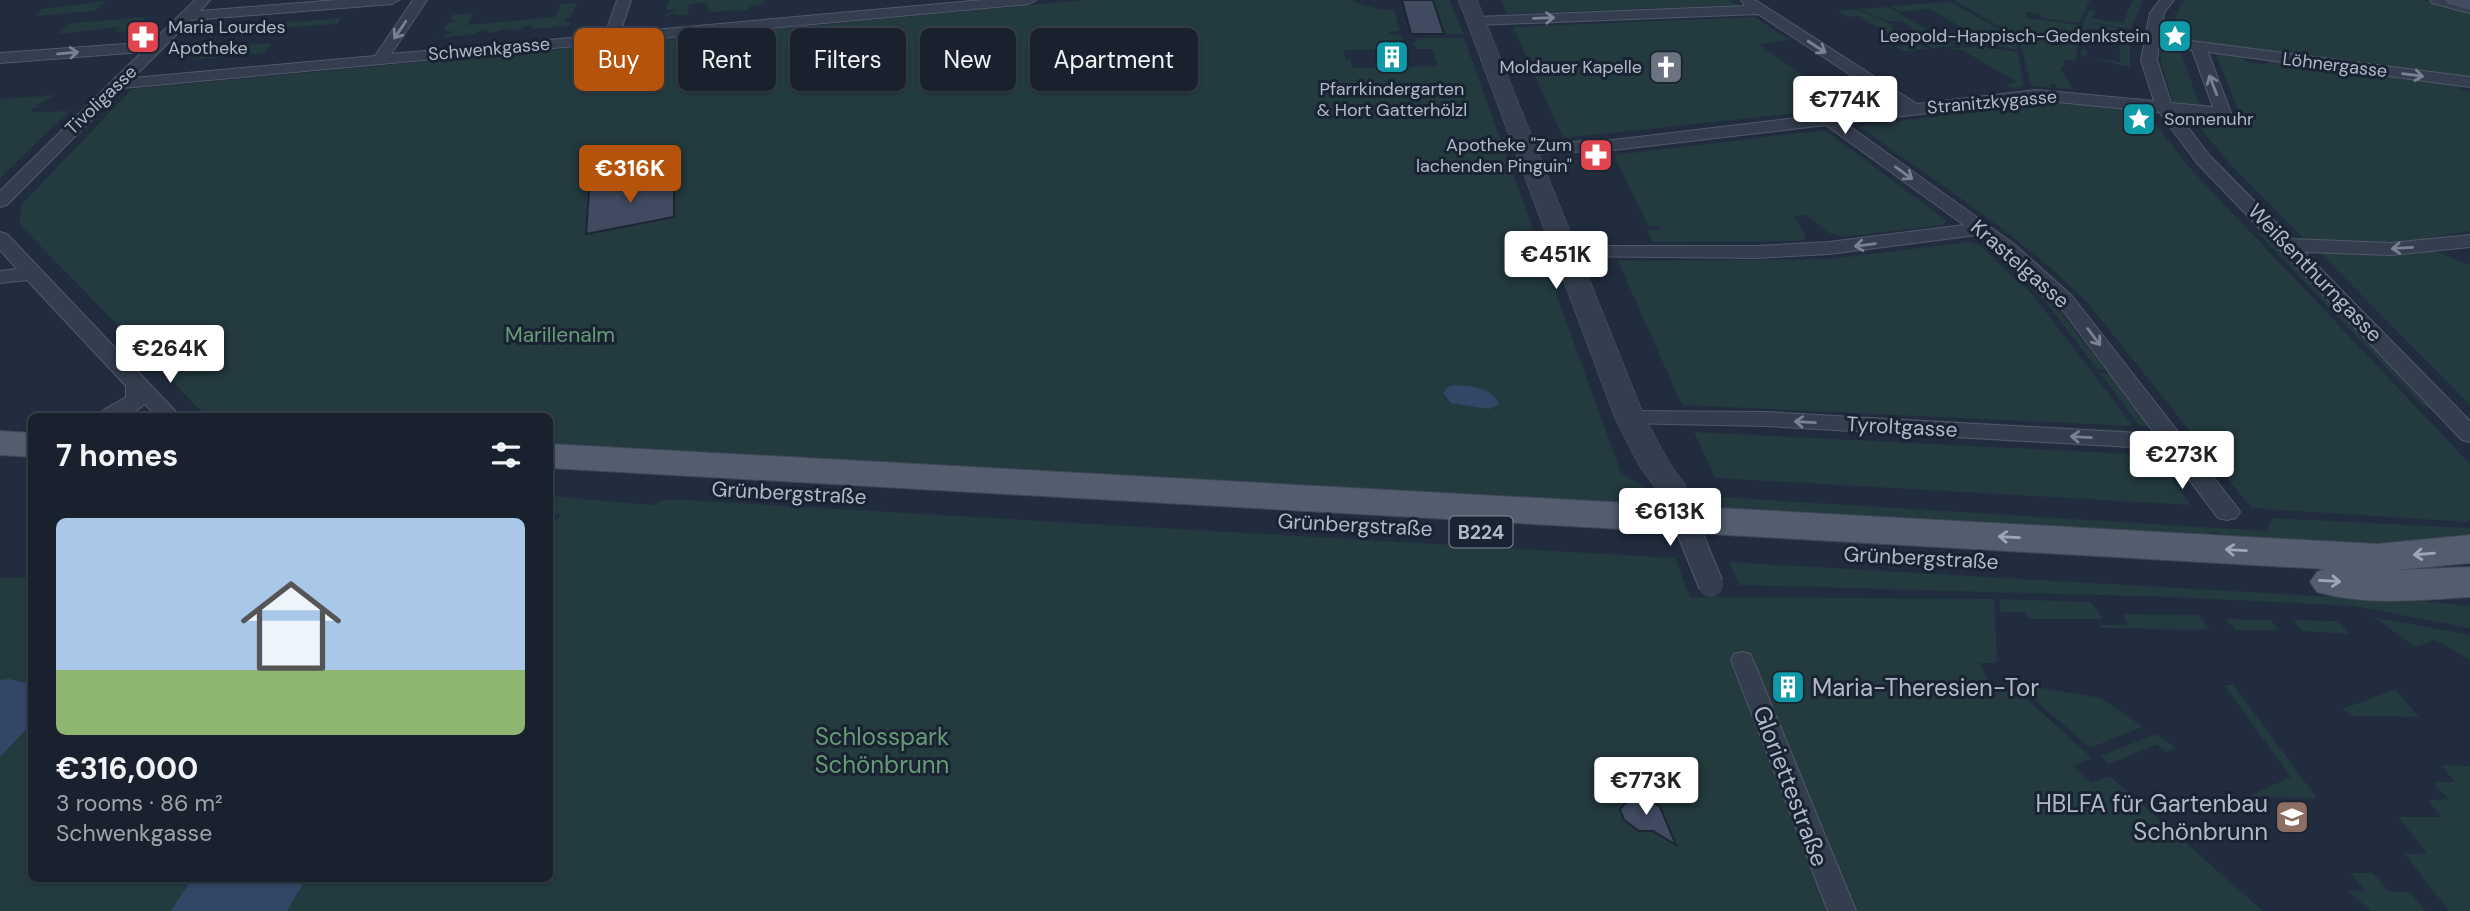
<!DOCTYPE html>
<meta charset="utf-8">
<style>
body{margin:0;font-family:"DM Sans",sans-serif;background:#222936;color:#f1f3f6;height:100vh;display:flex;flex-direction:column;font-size:26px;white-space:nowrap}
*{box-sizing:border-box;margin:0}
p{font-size:23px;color:#9fa3aa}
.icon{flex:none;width:38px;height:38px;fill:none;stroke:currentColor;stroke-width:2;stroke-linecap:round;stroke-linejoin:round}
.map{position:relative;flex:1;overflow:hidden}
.panel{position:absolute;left:28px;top:413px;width:525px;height:469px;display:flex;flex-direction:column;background:#19212e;border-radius:10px;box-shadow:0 2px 5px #0004,0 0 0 2px #373e4a}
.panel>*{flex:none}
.hud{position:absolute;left:574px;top:28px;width:665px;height:63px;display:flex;gap:14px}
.price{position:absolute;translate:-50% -60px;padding:0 16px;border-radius:7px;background:#fff;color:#222;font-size:23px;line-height:46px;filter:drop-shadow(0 2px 4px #0008)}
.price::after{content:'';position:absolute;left:50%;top:42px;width:21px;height:16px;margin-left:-10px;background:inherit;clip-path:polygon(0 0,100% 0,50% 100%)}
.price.current{background:#b45309;color:#fff}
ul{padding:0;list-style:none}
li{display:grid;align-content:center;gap:14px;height:371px;padding:0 28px}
li span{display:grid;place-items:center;height:217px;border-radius:10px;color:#555}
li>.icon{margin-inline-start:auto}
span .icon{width:126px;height:126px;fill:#fffc;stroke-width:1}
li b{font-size:30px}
h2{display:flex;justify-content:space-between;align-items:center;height:84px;padding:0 28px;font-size:30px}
.pill{padding:0 24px;border-radius:10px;background:#19212e;box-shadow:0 2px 5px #0004,0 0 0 2px #373e4a;font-size:24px;line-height:63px}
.pill.current{background:#b45309;color:#fff}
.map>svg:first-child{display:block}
.green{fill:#233a3f}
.water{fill:#344666}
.building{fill:#404b60;stroke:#1c2534;stroke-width:2}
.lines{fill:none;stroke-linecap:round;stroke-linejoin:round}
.pedestrian-casing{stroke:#505968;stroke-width:2}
.minor-casing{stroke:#505968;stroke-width:2}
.tertiary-casing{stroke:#505968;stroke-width:1}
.secondary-casing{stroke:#505968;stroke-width:2}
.primary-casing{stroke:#3e4756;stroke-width:2}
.pedestrian{fill:#353e4e;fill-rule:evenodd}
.minor{fill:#353e4e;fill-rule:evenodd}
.tertiary{fill:#353e4e;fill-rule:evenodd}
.secondary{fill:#434c61;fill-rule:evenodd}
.primary{fill:#535d6e;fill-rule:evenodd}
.minor-bridge-casing{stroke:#505968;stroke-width:26;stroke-linecap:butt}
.minor-bridge{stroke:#353e4e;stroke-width:24}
.oneway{stroke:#798292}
.oneway2{stroke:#9ea7b7}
.labels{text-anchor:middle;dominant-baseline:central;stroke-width:6;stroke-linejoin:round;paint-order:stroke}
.far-poi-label{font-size:18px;fill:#b1b9c9;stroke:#1a2332;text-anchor:end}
.far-street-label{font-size:18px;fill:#b1b9c9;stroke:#1a2332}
.shield{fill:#1a2332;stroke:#848c9c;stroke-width:2}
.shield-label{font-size:19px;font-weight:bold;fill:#b1b9c9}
.street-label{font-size:21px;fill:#b1b9c9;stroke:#1a2332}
.park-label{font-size:21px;fill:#669c75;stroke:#1a2332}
.near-poi-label{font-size:24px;fill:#b1b9c9;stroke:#1a2332;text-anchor:start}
.near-park-label{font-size:24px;fill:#669c75;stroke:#1a2332}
.near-street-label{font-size:24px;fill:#b1b9c9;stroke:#1a2332}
</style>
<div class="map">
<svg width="2470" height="911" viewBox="0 0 2470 911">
<rect width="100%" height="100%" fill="#212c3e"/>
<g class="green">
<polygon points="669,0 764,0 765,3 749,7 749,10 709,12 707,3 689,4 688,15 670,14 668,17 664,15 677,10 666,9"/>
<polygon points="1086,0 1353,0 1353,2 1382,10 1394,10 1400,31 1389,32 1389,34 1401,35 1404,49 1344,50 1345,59 1350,59 1353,68 1438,66 1432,49 1416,49 1413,42 1418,41 1417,38 1464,38 1621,473 1649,490 1699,494 1703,491 1710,491 1719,497 2266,531 2273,518 2470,528 2470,538 2374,545 2222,536 2214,532 2204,537 550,444 550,416 206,416 20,225 21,205 132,89"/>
<polygon points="1433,0 1450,0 1463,34 1444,34"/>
<polygon points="1501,0 1729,0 1737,5 1507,14"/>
<path d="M1954,0H2090L2079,23L2041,18V14L2026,12V18L2079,25L2076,61L2064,60L2065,65L2061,68C2063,76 2070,81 2073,90L2056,88V84H2049L2052,88L2031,86L2019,38Z"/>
<polygon points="2133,0 2143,0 2131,29 2088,22 2130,31 2130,67 2081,56 2082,49 2087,50 2087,57 2120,62 2119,33 2087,28 2087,34 2083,33 2083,22 2090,10 2095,11 2092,18 2123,23"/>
<polygon points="2186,0 2422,0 2470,13 2470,80 2170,38 2168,36 2180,6"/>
<polygon points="106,1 95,11 35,16 41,9"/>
<polygon points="1950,2 2015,38 2018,50 1985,43 1959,46 1950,41 1979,37 1929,9 1900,12 1891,6"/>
<polygon points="577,3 572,15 564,21 571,23 568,26 535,29 532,28 532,25 524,26 520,30 506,29 491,33 486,29 474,34 438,38 454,32 443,30 447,23 457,21 450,18 452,15 473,13 467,25 555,17 561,4"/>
<polygon points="1888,7 1955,46 1932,48 1919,40 1921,34 1901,21 1887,21 1859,9"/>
<polygon points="1856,9 1893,25 1892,29 1929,49 1903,51 1895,47 1906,45 1859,16 1848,17 1837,11"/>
<polygon points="146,17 130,31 115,32 119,27 58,34 70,23"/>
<polygon points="1755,17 1789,40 1758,44 1810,80 1844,77 1883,104 1563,138 1513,27"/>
<polygon points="341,18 337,24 215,33 218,30 250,25"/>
<polygon points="272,43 264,53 192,60 205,55 201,54 201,50"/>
<polygon points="2160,45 2190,49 2181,52 2198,101 2211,108 2173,102 2161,63"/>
<polygon points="1979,46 2018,52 2024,86 2014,89 2005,84 2017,82 1962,50 1945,49"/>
<polygon points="2223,53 2241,56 2246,62 2267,65 2268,60 2344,69 2352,76 2375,79 2376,73 2451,82 2461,90 2470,91 2470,231 2429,238 2430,240 2383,244 2308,241 2303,238 2229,163 2192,118 2241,118 2216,54"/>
<polygon points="56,95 37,105 42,108 33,108 30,112 70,111 0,178 0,99"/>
<path d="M2041,100L2138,110L2147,113L2189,167L2470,464V519L2467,522L2251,508L2087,302C2019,234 1936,182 1858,126L1941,116L1938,113Z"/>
<polygon points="1825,130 1946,220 1944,225 1842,237 1829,233 1806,215 1793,216 1806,235 1805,239 1800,241 1652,242 1647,230 1662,229 1660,226 1648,226 1614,155"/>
<polygon points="2258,233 2263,234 2429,408 2424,407"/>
<polygon points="1986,240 2050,298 2105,370 2097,369 2044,300 1981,242"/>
<polygon points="1968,242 1979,245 2033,295 2133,426 1682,405 1618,261 1831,259"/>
<polygon points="2319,252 2438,252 2470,265 2470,405"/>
<polygon points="2100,373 2109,374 2150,428 2138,424"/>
<polygon points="1847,416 2130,430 2139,436 1850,420"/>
<polygon points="1859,430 2146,445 2146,449 1861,434"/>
<polygon points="1694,432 2154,455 2191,505 1715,478"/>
<polygon points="550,496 652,505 668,499 1675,558 1690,597 1994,599 1997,660 1995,663 1979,663 1990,684 2010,684 2092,758 2073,766 2091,783 2110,776 2263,911 0,911 0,578 31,578 32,878 550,878 550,530 561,514 550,513"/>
<polygon points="1729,562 2403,601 2403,599 2470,606 2470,628 2353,606 2171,597 1739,585"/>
<polygon points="1999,599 2091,602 2103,619 2029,619 2024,612 2001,612"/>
<polygon points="2122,614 2199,615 2210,630 2102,628 2099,625 2128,625"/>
<polygon points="2374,617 2470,635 2470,660 2435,640 2415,647"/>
<polygon points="2226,619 2271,620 2279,630 2235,630"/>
<polygon points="2293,620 2338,621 2350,634 2302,631"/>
<polygon points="2017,684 2101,698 2143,727 2090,748"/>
<polygon points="2224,685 2233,685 2317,798 2247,797 2291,777"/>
<polygon points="2395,689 2419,717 2354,716 2343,709"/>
<polygon points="2156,734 2176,748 2166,752 2157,744 2109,764 2100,756"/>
<polygon points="2441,765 2470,766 2470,911 2449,911 2405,854 2427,854 2399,817 2441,817 2428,800 2448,799 2433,782 2455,782"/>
<polygon points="2351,873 2373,873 2388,891 2410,892 2425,911 2371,911 2348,891 2365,891"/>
</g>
<g class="water">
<path d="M1455,385C1470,386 1492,387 1499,404L1489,409L1451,403L1443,393L1448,387Z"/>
<polygon points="9,679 31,684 31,724 0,757 0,680"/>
<polygon points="192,879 192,878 306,879 287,911 171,911"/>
</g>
<g class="building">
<polygon points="1402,0 1433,0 1444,34 1411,34"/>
<polygon points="674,177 674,217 586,234 589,191 597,186 619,187"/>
<polygon points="1631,797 1645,797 1660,807 1676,845 1653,831 1639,831 1624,820 1620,809"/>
</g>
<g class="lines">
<g class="pedestrian-casing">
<polygon id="pedestrian" points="1742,652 1750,654 1753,660 1856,911 1828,911 1731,660 1734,654"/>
</g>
<g class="minor-casing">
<g id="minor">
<polygon points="195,0 210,0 200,11 337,0 399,0 392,4 191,20 133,78 375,56 413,0 427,0 391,54 605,35 617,0 631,0 620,33 983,0 1036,0 1029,4 123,88 7,205 0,207 0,191 142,52 0,63 0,53 152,42"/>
<path d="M1741,0H1755L1917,104L2037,90L2154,101L2141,60L2150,13L2160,0H2174L2164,13L2160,37L2470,77V87L2208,52L2231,113L2223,118L2178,114L2209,155L2292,239L2391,243L2470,235V247L2391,255L2304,252L2470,421V442L2462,440L2197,163L2159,112L2037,100L1845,123L2014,244L2072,296L2236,506L2240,512L2236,518L2227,520L2218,518L2166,449L1766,426L1622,423L1618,418L1622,413L1630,411L1766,412L2155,434L2058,304L2000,252L1977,235L1829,254L1757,258L1559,256L1556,252L1559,248L1566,246H1757L1829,242L1964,225L1826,125L1613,150L1528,154L1519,149L1528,144L1613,140L1898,106L1758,14L1476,25L1469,21L1476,17L1745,6ZM2159,45L2192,50L2213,107L2171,103L2157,60Z"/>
<polygon points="2430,0 2453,0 2470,5 2470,13 2432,3"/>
<path d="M0,232L7,234L180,416H156L145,404L129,416H98C102,408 117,404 126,397V386L27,280L0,283V271L17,269L0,250Z"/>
</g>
</g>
<g class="tertiary-casing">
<polygon id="tertiary" points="1459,0 1477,0 1645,418 1670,464 1686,486 1681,493 1670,496 1659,493 1640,467 1615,418"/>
</g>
<g class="secondary-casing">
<polygon id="secondary" points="2445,0 2470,0 2470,10 2448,4"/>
</g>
<g class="primary-casing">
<g id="primary">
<polygon points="0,431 32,433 32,457 0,455"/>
<path d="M550,444L2377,544L2470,535V563L2397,570L2470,567V597C2421,600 2365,606 2317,592L2310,582L2317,572L2325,569L550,468Z"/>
</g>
</g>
<use href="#pedestrian" class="pedestrian"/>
<use href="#minor" class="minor"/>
<use href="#tertiary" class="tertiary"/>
<use href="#secondary" class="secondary"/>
<use href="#primary" class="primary"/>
<g class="minor-bridge-casing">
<polyline id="minor-bridge" points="1673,492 1711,585"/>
</g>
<use href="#minor-bridge" class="minor-bridge"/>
</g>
<defs><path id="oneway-shaft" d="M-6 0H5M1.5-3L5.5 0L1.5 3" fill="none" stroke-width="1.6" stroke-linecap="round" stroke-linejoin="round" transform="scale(1.75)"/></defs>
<g class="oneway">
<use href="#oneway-shaft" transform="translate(1544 18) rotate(-2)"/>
<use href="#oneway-shaft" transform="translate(400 30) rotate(124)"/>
<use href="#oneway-shaft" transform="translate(1817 47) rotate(33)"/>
<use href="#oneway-shaft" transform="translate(68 53) rotate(-5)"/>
<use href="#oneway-shaft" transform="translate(2413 75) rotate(7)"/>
<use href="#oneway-shaft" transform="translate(2213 85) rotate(-111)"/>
<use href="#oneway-shaft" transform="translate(1904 173) rotate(36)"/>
<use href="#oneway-shaft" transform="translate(1865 245) rotate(173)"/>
<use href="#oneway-shaft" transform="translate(2402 248) rotate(177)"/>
<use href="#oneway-shaft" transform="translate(2094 337) rotate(53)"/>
<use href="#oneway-shaft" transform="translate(1805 422) rotate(-177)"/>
<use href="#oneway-shaft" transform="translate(2081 437) rotate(-177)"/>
</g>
<g class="oneway2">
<use href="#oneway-shaft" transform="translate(2009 537) rotate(-177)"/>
<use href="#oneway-shaft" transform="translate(2236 550) rotate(-177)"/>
<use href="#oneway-shaft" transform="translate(2424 554) rotate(175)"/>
<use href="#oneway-shaft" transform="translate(2330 581) rotate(3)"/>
</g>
<defs>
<g id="sight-square" transform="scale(1.75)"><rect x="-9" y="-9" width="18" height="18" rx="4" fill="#0f9aa8" stroke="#1a2332"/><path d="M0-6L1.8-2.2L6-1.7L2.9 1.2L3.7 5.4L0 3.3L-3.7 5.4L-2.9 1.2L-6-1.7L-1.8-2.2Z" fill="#fff"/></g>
<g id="pharmacy-square" transform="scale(1.75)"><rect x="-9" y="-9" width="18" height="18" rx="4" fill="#e0444e" stroke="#1a2332"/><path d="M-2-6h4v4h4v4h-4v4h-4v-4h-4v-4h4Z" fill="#fff"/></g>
<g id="building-square" transform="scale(1.75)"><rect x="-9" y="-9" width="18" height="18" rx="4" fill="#0f9aa8" stroke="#1a2332"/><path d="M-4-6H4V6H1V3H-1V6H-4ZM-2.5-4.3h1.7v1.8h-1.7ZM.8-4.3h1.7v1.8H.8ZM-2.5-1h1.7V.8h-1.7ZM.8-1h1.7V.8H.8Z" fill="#fff"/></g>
<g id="church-square" transform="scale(1.75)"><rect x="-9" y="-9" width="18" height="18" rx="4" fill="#6b7280" stroke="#1a2332"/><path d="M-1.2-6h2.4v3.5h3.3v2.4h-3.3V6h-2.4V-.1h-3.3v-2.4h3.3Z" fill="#fff"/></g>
<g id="school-square" transform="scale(1.75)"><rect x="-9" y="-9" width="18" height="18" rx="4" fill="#8d6e63" stroke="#1a2332"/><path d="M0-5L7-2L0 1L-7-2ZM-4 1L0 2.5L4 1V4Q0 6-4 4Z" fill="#fff"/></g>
</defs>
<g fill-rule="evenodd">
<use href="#sight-square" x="2175" y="36"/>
<use href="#pharmacy-square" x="143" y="37"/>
<use href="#building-square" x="1392" y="57"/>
<use href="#church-square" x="1666" y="67"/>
<use href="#sight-square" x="2139" y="119"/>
<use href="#pharmacy-square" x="1596" y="155"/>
<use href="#building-square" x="1788" y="687"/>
<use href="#school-square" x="2292" y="817"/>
</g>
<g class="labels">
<g class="far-poi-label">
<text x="168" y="27" text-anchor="start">Maria Lourdes<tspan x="168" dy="21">Apotheke</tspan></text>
<text x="2150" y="36">Leopold-Happisch-Gedenkstein</text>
<text x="1642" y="67">Moldauer Kapelle</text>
<text x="1392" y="89" text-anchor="middle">Pfarrkindergarten<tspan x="1392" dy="21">&amp; Hort Gatterhölzl</tspan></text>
<text x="2164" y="119" text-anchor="start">Sonnenuhr</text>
<text x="1572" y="145">Apotheke "Zum<tspan x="1572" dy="21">lachenden Pinguin"</tspan></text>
</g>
<g class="far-street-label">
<text transform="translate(489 49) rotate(-5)">Schwenkgasse</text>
<text transform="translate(2335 65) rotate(7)">Löhnergasse</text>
<text transform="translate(101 100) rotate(-44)">Tivoligasse</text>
<text transform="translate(1992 102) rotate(-5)">Stranitzkygasse</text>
</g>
<rect class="shield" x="1449.5" y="516.5" width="63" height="31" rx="5"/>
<g class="shield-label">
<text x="1481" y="532">B224</text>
</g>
<g class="street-label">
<text transform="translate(2020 264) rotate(41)">Krastelgasse</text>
<text transform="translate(2315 273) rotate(46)">Weißenthurngasse</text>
<text transform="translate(1902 427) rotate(3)">Tyroltgasse</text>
<text transform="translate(789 493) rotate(3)">Grünbergstraße</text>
<text transform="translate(1355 525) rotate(3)">Grünbergstraße</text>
<text transform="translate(1921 558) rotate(3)">Grünbergstraße</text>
</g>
<g class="park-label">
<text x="560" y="335">Marillenalm</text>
</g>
<g class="near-poi-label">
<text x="1812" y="687">Maria-Theresien-Tor</text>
<text x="2268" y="803" text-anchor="end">HBLFA für Gartenbau<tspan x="2268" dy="28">Schönbrunn</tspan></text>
</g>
<g class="near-park-label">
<text x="882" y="736">Schlosspark<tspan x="882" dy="28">Schönbrunn</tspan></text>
</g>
<g class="near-street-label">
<text transform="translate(1791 786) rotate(69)">Gloriettestraße</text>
</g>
</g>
</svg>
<b class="price" style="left:1845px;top:136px">€774K</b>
<b class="price current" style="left:630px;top:205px">€316K</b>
<b class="price" style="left:1556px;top:291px">€451K</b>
<b class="price" style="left:170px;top:385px">€264K</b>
<b class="price" style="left:2182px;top:491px">€273K</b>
<b class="price" style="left:1670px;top:548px">€613K</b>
<b class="price" style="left:1646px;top:817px">€773K</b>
<div class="hud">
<a class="pill current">Buy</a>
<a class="pill">Rent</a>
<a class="pill">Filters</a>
<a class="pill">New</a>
<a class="pill">Apartment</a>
</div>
<section class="panel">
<h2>7 homes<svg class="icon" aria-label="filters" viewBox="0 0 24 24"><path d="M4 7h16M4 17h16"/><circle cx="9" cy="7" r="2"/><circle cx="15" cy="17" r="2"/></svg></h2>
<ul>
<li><span style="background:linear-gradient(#a9c7e8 70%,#8fb573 0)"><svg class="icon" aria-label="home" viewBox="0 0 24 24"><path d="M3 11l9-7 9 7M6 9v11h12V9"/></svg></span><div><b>€316,000</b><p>3 rooms · 86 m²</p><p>Schwenkgasse</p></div></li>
</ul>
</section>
</div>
